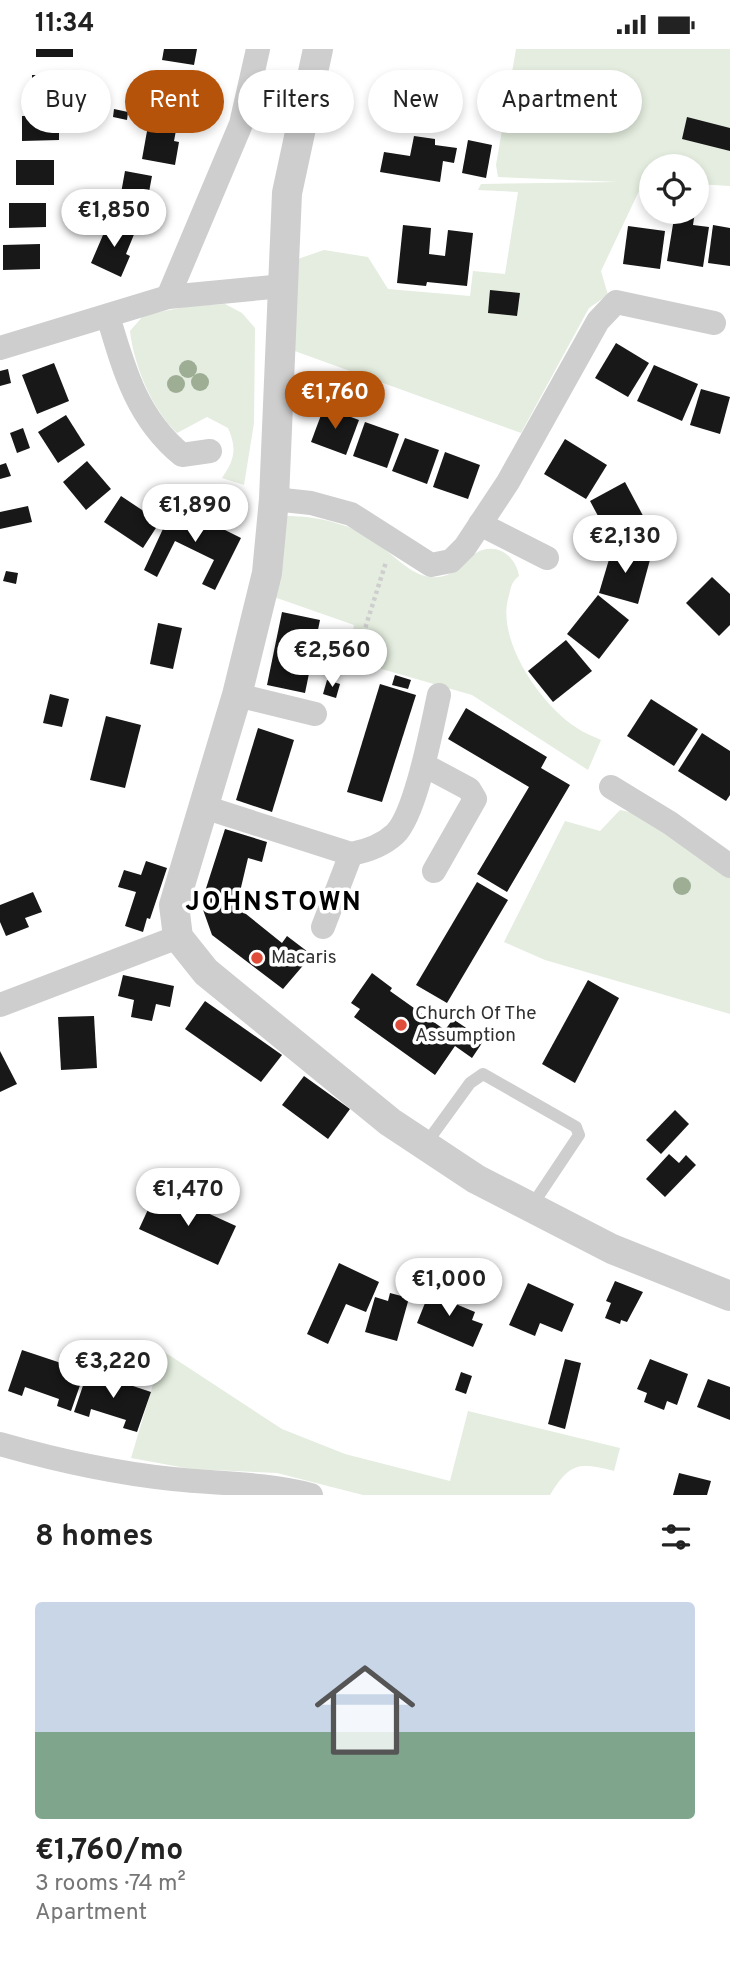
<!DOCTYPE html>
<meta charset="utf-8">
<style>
body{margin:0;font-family:Overpass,sans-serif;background:#f6f6f6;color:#222;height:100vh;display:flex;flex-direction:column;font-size:26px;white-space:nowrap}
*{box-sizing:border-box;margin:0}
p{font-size:23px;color:#767676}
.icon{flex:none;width:38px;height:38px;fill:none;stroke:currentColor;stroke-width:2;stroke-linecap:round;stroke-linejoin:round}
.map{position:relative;height:1446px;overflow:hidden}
.panel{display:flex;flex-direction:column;background:#fff;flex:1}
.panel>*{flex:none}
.banner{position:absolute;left:21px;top:21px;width:690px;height:63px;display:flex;gap:14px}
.fabs{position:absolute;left:639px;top:105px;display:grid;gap:14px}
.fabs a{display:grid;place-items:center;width:70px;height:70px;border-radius:50%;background:#fff;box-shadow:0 4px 10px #0003;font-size:35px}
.price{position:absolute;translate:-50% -60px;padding:0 16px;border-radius:24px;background:#fff;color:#222;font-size:23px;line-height:46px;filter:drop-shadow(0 2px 4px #0008)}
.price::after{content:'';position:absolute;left:50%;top:42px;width:21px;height:16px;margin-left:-10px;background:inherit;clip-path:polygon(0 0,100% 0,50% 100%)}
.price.selected{background:#b45309;color:#fff}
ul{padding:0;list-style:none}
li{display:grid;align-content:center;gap:14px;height:371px;padding:0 35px}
li span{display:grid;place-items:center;height:217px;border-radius:7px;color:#555}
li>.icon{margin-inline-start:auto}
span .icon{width:126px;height:126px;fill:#fffc;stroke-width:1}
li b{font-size:30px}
h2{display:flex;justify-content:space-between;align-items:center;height:84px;padding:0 35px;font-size:30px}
.chip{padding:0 24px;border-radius:32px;background:#fff;box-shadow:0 4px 10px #0003;font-size:24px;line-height:63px}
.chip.selected{background:#b45309;color:#fff}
.status{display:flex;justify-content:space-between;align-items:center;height:49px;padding:0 35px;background:#fff;direction:ltr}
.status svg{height:19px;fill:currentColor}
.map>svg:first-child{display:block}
.green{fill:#e4eddf}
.building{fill:#181818}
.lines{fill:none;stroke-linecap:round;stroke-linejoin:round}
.path{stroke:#cecece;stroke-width:4.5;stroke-dasharray:3.5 3.5;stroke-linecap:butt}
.service{stroke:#cecece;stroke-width:12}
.minor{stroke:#cecece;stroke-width:24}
.tertiary{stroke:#cecece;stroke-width:30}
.tree{fill:#9dae95}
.poi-dot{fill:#e04c3a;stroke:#fff;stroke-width:2.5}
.labels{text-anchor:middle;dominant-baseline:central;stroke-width:7;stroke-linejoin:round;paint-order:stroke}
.poi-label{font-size:19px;fill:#313131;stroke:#fff;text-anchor:start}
.district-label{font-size:26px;font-weight:bold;letter-spacing:2px;fill:#000;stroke:#fff}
</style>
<div class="status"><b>11:34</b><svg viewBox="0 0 49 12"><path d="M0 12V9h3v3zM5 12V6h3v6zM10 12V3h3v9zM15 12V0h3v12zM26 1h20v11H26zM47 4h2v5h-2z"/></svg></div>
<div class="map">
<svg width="730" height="1446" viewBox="0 0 730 1446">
<rect width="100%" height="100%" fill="#fff"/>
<g class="green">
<polygon points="516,0 730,0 730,137 697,135 696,117 651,117 651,133 641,133 640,140 601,222 608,246 589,259 521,384 292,301 295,211 324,201 368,208 388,240 470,247 473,222 505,225 518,143 478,141 481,135 619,133 498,128 496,116"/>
<path d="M225,255L242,264L255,279L254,374L244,436L222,429C235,410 237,400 228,379L207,368L177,384C152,360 134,317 130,282L144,266L190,257Z"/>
<path d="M286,467C318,467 352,475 377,494C392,505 412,527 431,528C454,530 460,514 476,504C496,492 516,507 519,527C510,534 511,540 508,550C497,593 542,657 577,679C584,684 593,687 601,691L588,721L472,646L347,610L354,576L274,548Z"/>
<polygon points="620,761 643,766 730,827 730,965 545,911 504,893 565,772 600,782"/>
<path d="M163,1302L282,1380L345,1405L450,1432L468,1362L620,1399L614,1422C578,1413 570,1414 550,1446H363L277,1424L191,1420L131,1409Z"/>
</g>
<g class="building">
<rect x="36" y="0" width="37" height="8"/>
<polygon points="164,0 197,0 194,16 162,11"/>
<polygon points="157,22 185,27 182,44 187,45 183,67 151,61"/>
<rect x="32" y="26" width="37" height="25"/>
<polygon points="114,60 128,63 127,71 113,68"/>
<polygon points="22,67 59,67 59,91 22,92"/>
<polygon points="687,68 730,79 730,102 682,90"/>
<polygon points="149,71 177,76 174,92 179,93 175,116 142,110"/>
<polygon points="414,87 435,90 435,96 457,99 454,114 443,112 440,133 380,123 384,103 410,107"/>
<polygon points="468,91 492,96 486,129 462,124"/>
<rect x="16" y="111" width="38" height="25"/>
<polygon points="125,122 152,127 149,143 155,144 150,167 118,161"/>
<polygon points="9,154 46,154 46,178 9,179"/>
<polygon points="675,163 695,163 693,176 709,178 703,218 667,212"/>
<polygon points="109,172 135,183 126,205 130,207 121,228 91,214"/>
<polygon points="403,176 431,179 429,205 445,207 448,181 473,184 467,237 427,233 426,237 397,234"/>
<polygon points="713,176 730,179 730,217 708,214"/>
<polygon points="628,177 665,182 660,220 623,215"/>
<polygon points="40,195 40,220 3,221 3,196"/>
<polygon points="490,241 520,244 517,267 488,264"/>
<polygon points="616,294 649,314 628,348 595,329"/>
<polygon points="54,314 69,352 37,365 22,326"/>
<polygon points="654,316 698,335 682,372 637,352"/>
<polygon points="8,320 11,334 0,337 0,322"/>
<polygon points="701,340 730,348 720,385 690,376"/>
<polygon points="324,358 359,371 346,406 311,393"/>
<polygon points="66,366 85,396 58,414 38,383"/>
<polygon points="365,373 399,385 387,419 353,407"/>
<polygon points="23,379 30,399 17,404 10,384"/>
<polygon points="405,389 439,401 427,435 392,422"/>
<polygon points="565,390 607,416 586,450 544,425"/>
<polygon points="445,403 480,416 468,450 433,438"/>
<polygon points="87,412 111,440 86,461 63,433"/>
<polygon points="6,414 11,427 0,430 0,416"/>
<polygon points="625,433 648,476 613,495 590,452"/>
<polygon points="121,447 145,463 149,458 163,468 143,499 104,473"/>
<polygon points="174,456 187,463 185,467 197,473 199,468 241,489 215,541 202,535 214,511 175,492 157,528 144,521"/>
<polygon points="28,457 32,473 0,480 0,463"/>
<polygon points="613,497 651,507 638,555 599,544"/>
<polygon points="6,522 18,524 16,535 3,532"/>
<polygon points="712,528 730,545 730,576 719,587 686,554"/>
<polygon points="598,546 629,571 599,610 567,585"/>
<polygon points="282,563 320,571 305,644 267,636"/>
<polygon points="158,574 182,579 173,620 150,615"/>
<polygon points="566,591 592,622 553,653 528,622"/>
<polygon points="395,626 411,631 408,640 392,636"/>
<polygon points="327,631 340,635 336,649 323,645"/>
<polygon points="380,635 416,646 382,753 347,743"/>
<polygon points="50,645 69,650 62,678 43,674"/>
<polygon points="651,650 698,680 674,717 627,687"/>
<polygon points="466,659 547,708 541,719 570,736 507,843 477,825 529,738 448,690"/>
<polygon points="106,667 141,676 125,739 90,731"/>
<polygon points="258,679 294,691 272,763 236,751"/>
<polygon points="702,684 730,702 730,746 726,752 678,722"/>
<polygon points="225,780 267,793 262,813 248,809 238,851 241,861 282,894 287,887 312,906 283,940 212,886 201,855"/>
<polygon points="146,812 167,819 150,870 147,869 143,883 125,877 136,843 118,838 124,821 141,826"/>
<polygon points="477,833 508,851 447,954 416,936"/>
<polygon points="33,843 42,863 25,869 29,878 6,887 0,873 0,856"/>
<polygon points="372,924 392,939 390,942 445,981 453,970 484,991 472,1009 455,997 435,1026 354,968 360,960 351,954"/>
<polygon points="123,926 174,937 170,958 156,955 152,972 131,968 134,951 118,947"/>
<polygon points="588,931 619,949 575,1034 542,1015"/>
<polygon points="205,952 282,1006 261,1033 185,980"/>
<polygon points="94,967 97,1019 61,1021 58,968"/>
<polygon points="0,1002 17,1035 0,1043"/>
<polygon points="304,1027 350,1060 328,1090 282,1056"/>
<polygon points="675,1061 689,1075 661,1105 646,1091"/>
<polygon points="669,1105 679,1114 686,1106 696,1116 665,1148 646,1130"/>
<polygon points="157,1141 236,1177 218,1216 139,1180"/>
<polygon points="339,1214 379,1233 366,1263 346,1255 328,1295 307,1285"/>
<polygon points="615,1232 643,1243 627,1273 621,1271 620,1275 605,1269 611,1254 606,1252"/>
<polygon points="440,1234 449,1240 446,1251 475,1263 472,1271 483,1275 473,1298 417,1274 429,1244"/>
<polygon points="528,1234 574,1255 562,1283 540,1274 535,1287 509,1276"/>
<polygon points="390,1244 409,1249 397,1292 365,1283 375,1248 388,1252"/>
<polygon points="22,1301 85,1322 71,1362 57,1357 59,1350 25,1338 22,1347 8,1342"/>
<polygon points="565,1310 581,1314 565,1380 548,1375"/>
<polygon points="650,1310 688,1325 677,1356 667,1352 664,1361 644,1353 647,1344 637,1340"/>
<polygon points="88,1322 151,1343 137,1383 123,1379 126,1371 91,1360 89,1368 74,1363"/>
<polygon points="461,1323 472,1327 466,1345 455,1341"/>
<polygon points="708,1330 730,1338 730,1371 697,1358"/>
<polygon points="679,1424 711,1432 707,1446 673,1446"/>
</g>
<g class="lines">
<polyline class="path" points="357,605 386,513"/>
<polyline class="service" points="425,1096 470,1034 483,1025 576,1078 579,1086 531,1158"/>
<g class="minor">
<polyline points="168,248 241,75 258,0"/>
<path d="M108,267C124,321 137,369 182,406L210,402"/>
<polyline points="0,299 168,248 283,237"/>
<polyline points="274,450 311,454 351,465 431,516 451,512 465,498 508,433 598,272 616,253 714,274"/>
<polyline points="480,475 547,509"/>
<polyline points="237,646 315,665"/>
<polyline points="424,716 469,740 475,750 434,822"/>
<polyline points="611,738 670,774 730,817"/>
<path d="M204,758L351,805C367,802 382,797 395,785C416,765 432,677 439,646"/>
<polyline points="323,878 351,805"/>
<polyline points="0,956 178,888"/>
<path d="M0,1395C56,1411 115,1424 173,1430C220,1435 265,1434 311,1446"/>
</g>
<polyline class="tertiary" points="318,0 287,144 274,450 267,524 237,646 174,856 178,888 206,923 390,1073 476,1130 612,1200 730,1247"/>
</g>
<g class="tree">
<circle cx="188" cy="320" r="9"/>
<circle cx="200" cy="333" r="9"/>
<circle cx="176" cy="335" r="9"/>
<circle cx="682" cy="837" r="9"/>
</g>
<g class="poi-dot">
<circle cx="257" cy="909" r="7"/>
<circle cx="401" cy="976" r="7"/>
</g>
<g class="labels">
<g class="poi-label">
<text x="271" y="909">Macaris</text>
<text x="415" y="965">Church Of The<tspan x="415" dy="22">Assumption</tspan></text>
</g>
<g class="district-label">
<text x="274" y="854">JOHNSTOWN</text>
</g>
</g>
</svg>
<div class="fabs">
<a><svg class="icon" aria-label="locate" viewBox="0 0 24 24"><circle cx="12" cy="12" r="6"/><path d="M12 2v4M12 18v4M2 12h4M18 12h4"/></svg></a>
</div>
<b class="price" style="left:114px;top:200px">€1,850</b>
<b class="price selected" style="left:335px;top:382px">€1,760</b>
<b class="price" style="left:195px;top:495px">€1,890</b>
<b class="price" style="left:625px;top:526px">€2,130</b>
<b class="price" style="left:332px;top:640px">€2,560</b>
<b class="price" style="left:188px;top:1179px">€1,470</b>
<b class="price" style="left:449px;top:1269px">€1,000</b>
<b class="price" style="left:113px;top:1351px">€3,220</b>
<div class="banner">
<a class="chip">Buy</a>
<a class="chip selected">Rent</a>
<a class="chip">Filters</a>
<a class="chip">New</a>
<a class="chip">Apartment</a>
</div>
</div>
<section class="panel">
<h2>8 homes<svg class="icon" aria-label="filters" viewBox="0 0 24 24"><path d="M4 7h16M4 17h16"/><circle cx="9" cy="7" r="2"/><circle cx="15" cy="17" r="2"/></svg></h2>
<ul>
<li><span style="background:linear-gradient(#c9d6e8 60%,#7fa58c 0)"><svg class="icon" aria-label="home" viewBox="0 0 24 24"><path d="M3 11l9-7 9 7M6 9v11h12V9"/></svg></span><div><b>€1,760/mo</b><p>3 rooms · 74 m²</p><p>Apartment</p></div></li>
</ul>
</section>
